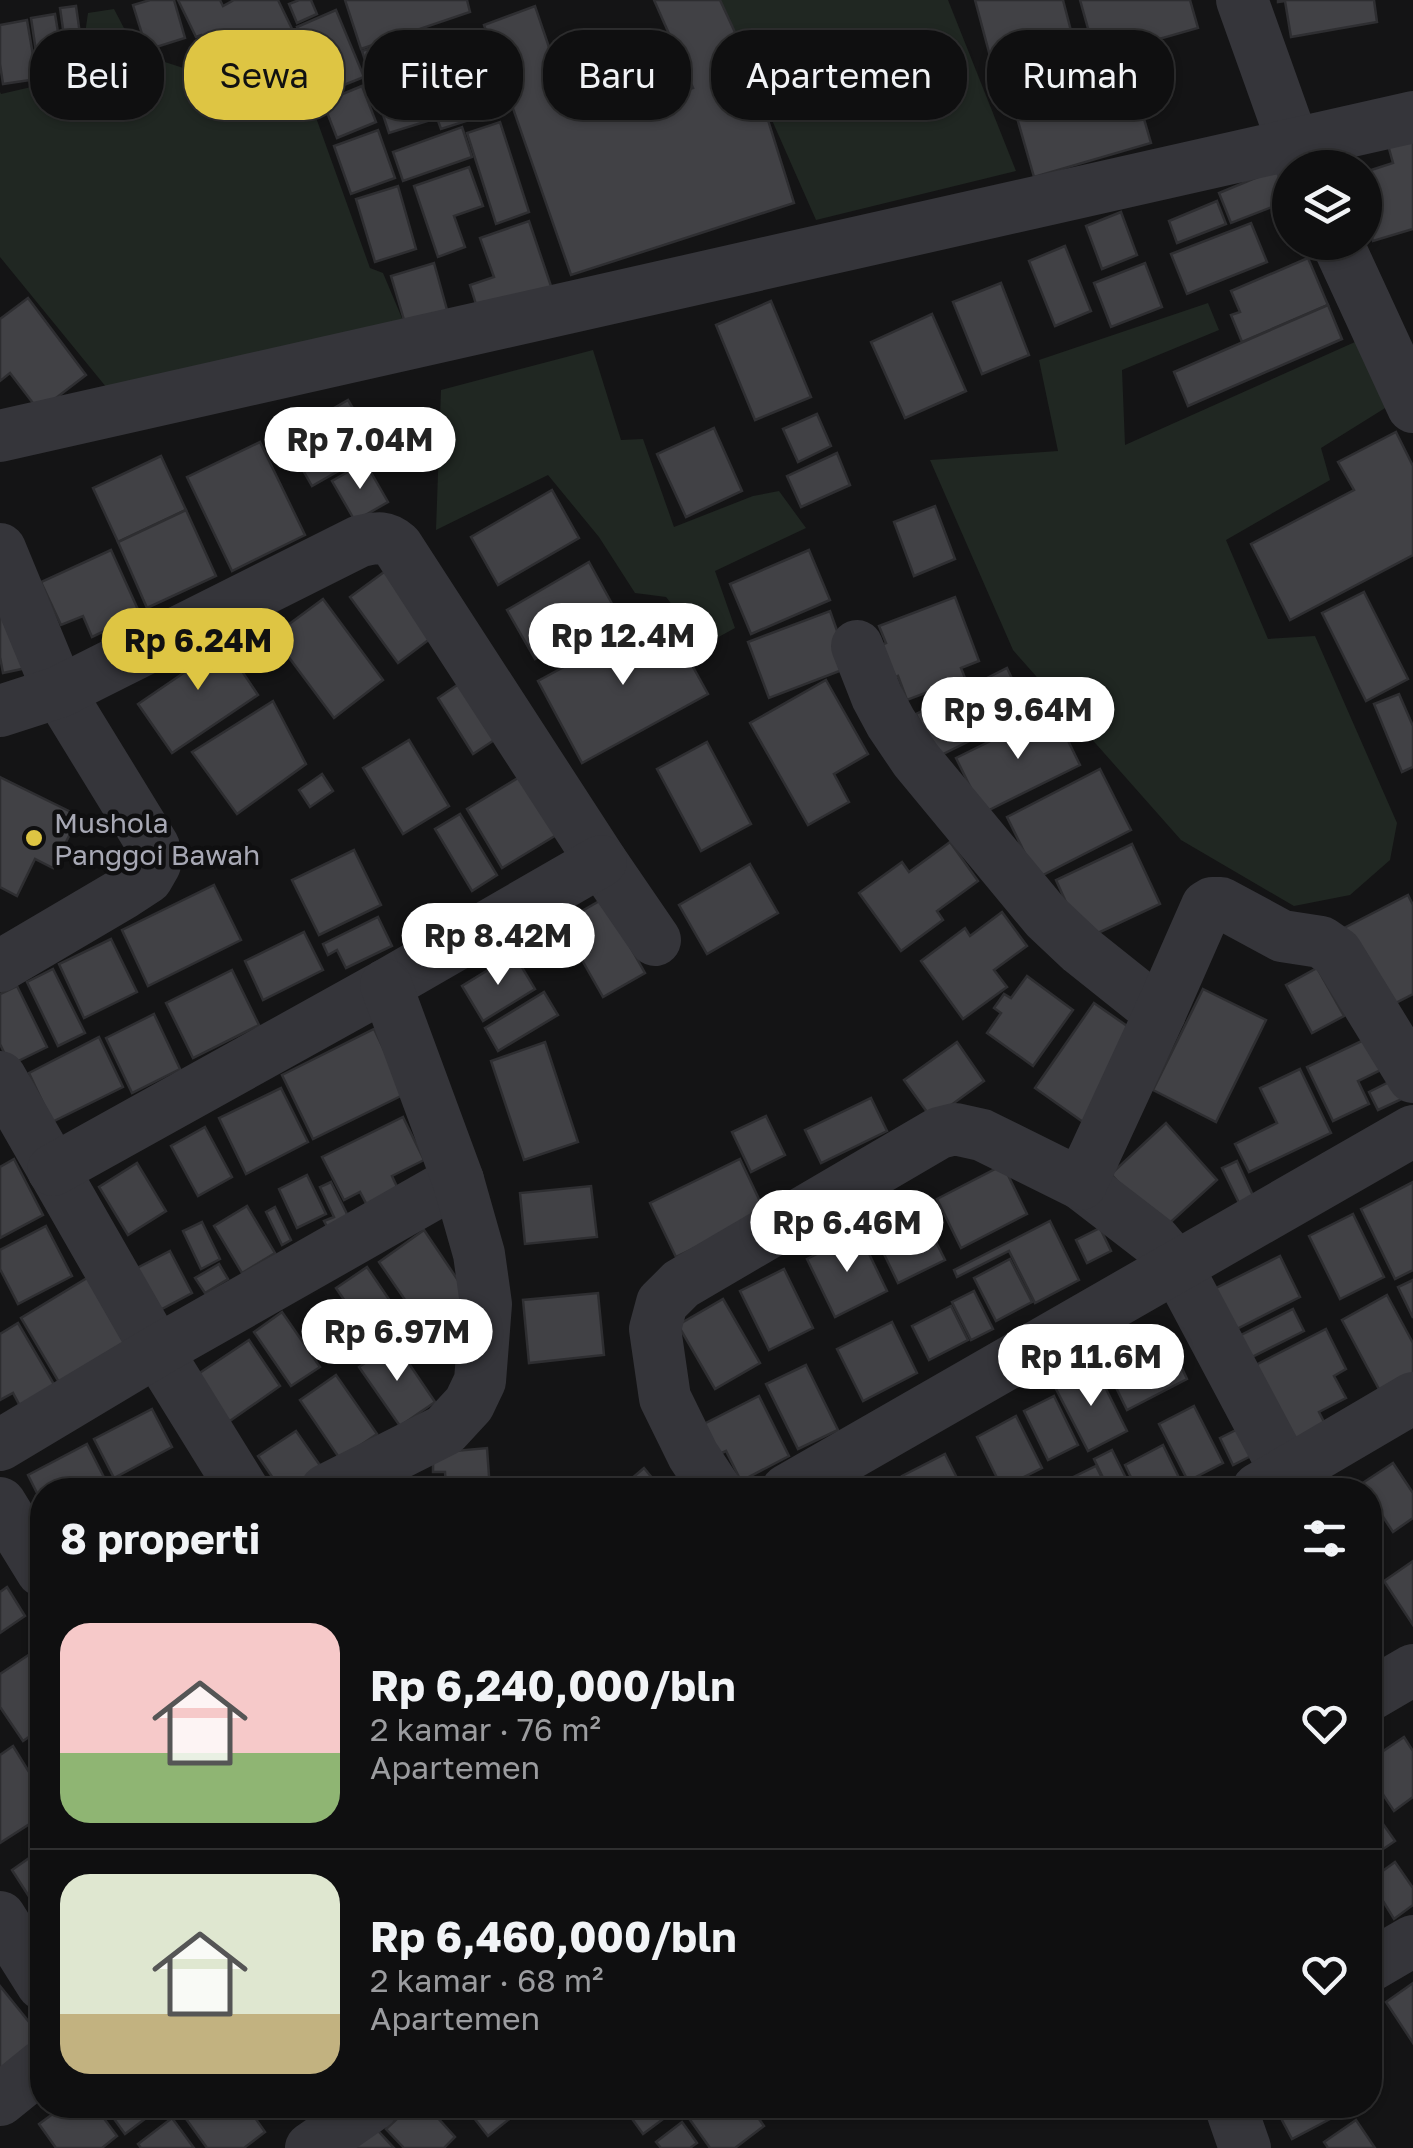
<!DOCTYPE html>
<html lang="id">
<meta charset="utf-8">
<style>
body{margin:0;font-family:"Golos Text",sans-serif;background:#1d1d1e;color:#f1f3f6;height:100vh;display:flex;flex-direction:column;font-size:38px;white-space:nowrap}
*{box-sizing:border-box;margin:0}
p{font-size:32px;color:#9b9c9f}
.icon{flex:none;width:55px;height:55px;fill:none;stroke:currentColor;stroke-width:2;stroke-linecap:round;stroke-linejoin:round}
.map{position:relative;flex:1;overflow:hidden}
.side{position:absolute;left:30px;top:1478px;width:1352px;height:640px;display:flex;flex-direction:column;background:#0f0f10;border-radius:40px;box-shadow:0 2px 8px #0004,0 0 0 2px #2f2f30}
.side>*{flex:none}
.guide{position:absolute;left:30px;top:30px;width:1355px;height:90px;display:flex;gap:20px}
.controls{position:absolute;left:1272px;top:150px;display:grid;gap:20px}
.controls a{display:grid;place-items:center;width:110px;height:110px;border-radius:50%;background:#0f0f10;box-shadow:0 2px 8px #0004,0 0 0 2px #2f2f30;font-size:50px}
.price{position:absolute;translate:-50% -85px;padding:0 22px;border-radius:35px;background:#fff;color:#222;font-size:32px;line-height:65px;filter:drop-shadow(0 2px 5px #0008)}
.price::after{content:'';position:absolute;left:50%;top:60px;width:30px;height:22px;margin-left:-15px;background:inherit;clip-path:polygon(0 0,100% 0,50% 100%)}
.price.active{background:#dec543;color:#111}
ul{padding:0;list-style:none}
li{display:flex;align-items:center;gap:30px;height:250px;padding:0 30px}
li+li{border-top:2px solid #2f2f30}
li span{display:grid;place-items:center;flex:none;width:280px;height:200px;border-radius:30px;color:#555}
li>.icon{margin-inline-start:auto}
span .icon{width:120px;height:120px;fill:#fffc;stroke-width:1}
li b{font-size:42px}
h2{display:flex;justify-content:space-between;align-items:center;height:120px;padding:0 30px;font-size:42px}
.pill{padding:0 35px;border-radius:40px;background:#0f0f10;box-shadow:0 2px 8px #0004,0 0 0 2px #2f2f30;font-size:35px;line-height:90px}
.pill.active{background:#dec543;color:#111}
.map>svg:first-child{display:block}
.green{fill:#202722}
.building{fill:#414145;stroke:#2e2e31;stroke-width:2.5}
.lines{fill:none;stroke-linecap:round;stroke-linejoin:round}
.minor{stroke:#35353a;stroke-width:52}
.poi-dot{fill:#dec543;stroke:#0f0f10;stroke-width:4}
.labels{text-anchor:middle;dominant-baseline:central;stroke-width:9;stroke-linejoin:round;paint-order:stroke}
.poi-label{font-size:28px;fill:#a7a8b4;stroke:#0f0f10;text-anchor:start}
</style>
<div class="map">
<svg width="1413" height="2148" viewBox="0 0 1413 2148">
<rect width="100%" height="100%" fill="#141415"/>
<g class="green">
<polygon points="719,0 948,0 1016,171 816,220"/>
<polygon points="114,9 137,53 205,75 222,116 305,87 370,268 383,273 407,330 111,393 0,257 0,92 1,94 79,76 88,13"/>
<polygon points="1208,303 1219,330 1122,370 1125,445 1355,342 1398,400 1321,448 1330,480 1226,540 1268,639 1315,636 1397,823 1390,860 1350,895 1294,906 1181,840 1013,650 930,460 1058,451 1039,360"/>
<polygon points="593,350 621,440 643,439 674,527 753,496 779,491 806,528 715,571 735,628 704,645 666,597 635,593 599,537 548,475 436,530 441,390"/>
</g>
<g class="building">
<polygon points="150,0 174,0 185,38 147,50 133,5"/>
<polygon points="178,0 220,0 223,6 234,0 278,0 312,70 269,92 242,36 209,52 201,35 196,37"/>
<polygon points="299,0 311,0 317,14 297,23 289,4"/>
<polygon points="345,0 467,0 470,12 361,49"/>
<polygon points="654,0 720,0 752,69 794,203 571,275 484,25 535,6 568,103 655,74 663,98 693,88"/>
<polygon points="975,0 1063,0 1076,50 994,71"/>
<polygon points="1080,0 1190,0 1198,28 1096,57"/>
<polygon points="1278,0 1374,0 1377,22 1291,37 1285,1 1278,2"/>
<polygon points="76,6 81,41 65,43 60,8"/>
<polygon points="336,10 364,77 324,93 297,27"/>
<polygon points="55,14 65,74 40,78 31,18"/>
<polygon points="27,20 37,79 3,84 0,64 0,25"/>
<polygon points="441,38 444,50 475,40 498,111 441,129 437,118 389,133 362,51 390,42 394,54"/>
<polygon points="243,49 261,92 228,107 209,64"/>
<polygon points="1128,64 1151,143 1034,177 1011,97"/>
<polygon points="362,86 376,122 337,138 323,102"/>
<polygon points="500,122 529,212 496,224 467,133"/>
<polygon points="462,127 472,157 403,181 393,152"/>
<polygon points="378,130 395,178 351,194 334,146"/>
<polygon points="1413,136 1413,229 1373,241 1365,215 1365,172 1393,163 1386,138"/>
<polygon points="469,167 483,206 454,216 465,247 438,257 414,186"/>
<polygon points="1282,167 1290,186 1290,200 1231,223 1219,193"/>
<polygon points="398,186 416,249 375,262 356,199"/>
<polygon points="1217,201 1226,224 1177,243 1169,221"/>
<polygon points="1121,212 1137,255 1102,269 1086,226"/>
<polygon points="529,221 553,292 480,317 470,285 494,277 480,238"/>
<polygon points="1251,223 1267,262 1187,294 1171,254"/>
<polygon points="1065,246 1091,311 1055,326 1029,261"/>
<polygon points="1308,258 1328,305 1242,342 1231,315 1240,312 1231,291"/>
<polygon points="434,263 449,317 407,330 391,276"/>
<polygon points="1145,263 1162,307 1111,327 1094,283"/>
<polygon points="1001,283 1029,355 982,374 953,302"/>
<polygon points="28,298 86,375 39,411 10,373 0,381 0,319"/>
<polygon points="771,301 811,397 755,420 716,325"/>
<polygon points="1328,305 1342,339 1188,406 1174,372"/>
<polygon points="932,314 966,391 905,418 871,342"/>
<polygon points="348,400 377,449 312,486 284,437"/>
<polygon points="817,414 831,446 798,462 783,429"/>
<polygon points="714,428 742,491 686,517 657,454"/>
<polygon points="1396,432 1413,466 1413,555 1290,620 1251,544 1354,490 1338,462"/>
<polygon points="260,442 305,535 232,571 187,477"/>
<polygon points="837,453 850,485 801,507 787,476"/>
<polygon points="161,456 186,510 118,542 93,488"/>
<polygon points="365,462 388,502 355,521 332,481"/>
<polygon points="552,490 579,538 498,585 471,537"/>
<polygon points="935,506 955,559 914,576 894,522"/>
<polygon points="186,510 216,576 147,608 118,542"/>
<polygon points="111,550 140,614 92,637 83,616 61,625 41,582"/>
<polygon points="809,550 830,600 751,634 730,584"/>
<polygon points="589,562 616,611 535,659 507,610"/>
<polygon points="395,564 443,629 398,663 350,597"/>
<polygon points="1364,592 1408,679 1366,701 1322,613"/>
<polygon points="955,597 979,661 961,668 965,678 907,700 898,676 884,682 872,649 886,643 879,626"/>
<polygon points="323,599 383,680 334,718 273,636"/>
<polygon points="0,606 31,667 3,673 0,657"/>
<polygon points="830,611 850,667 769,698 748,642"/>
<polygon points="663,613 708,694 582,763 538,681"/>
<polygon points="201,629 214,649 223,643 258,695 172,753 138,704 185,672 171,650"/>
<polygon points="1007,668 1028,712 937,757 916,714"/>
<polygon points="472,675 508,731 473,754 438,698"/>
<polygon points="826,680 868,754 834,774 849,802 808,825 750,723"/>
<polygon points="1399,694 1413,726 1413,767 1402,772 1374,704"/>
<polygon points="273,701 306,764 237,814 192,752"/>
<polygon points="1053,710 1080,765 983,813 956,758"/>
<polygon points="409,740 449,806 403,834 363,768"/>
<polygon points="707,742 751,824 701,851 657,769"/>
<polygon points="536,767 558,834 502,868 467,809"/>
<polygon points="1100,769 1131,830 1037,878 1007,817"/>
<polygon points="322,774 333,791 310,807 299,790"/>
<polygon points="0,777 79,816 53,868 35,859 17,896 0,887"/>
<polygon points="460,814 497,875 472,891 435,829"/>
<polygon points="950,842 978,881 937,911 943,920 901,951 859,893 902,862 909,872"/>
<polygon points="1132,844 1160,904 1083,940 1056,880"/>
<polygon points="354,850 381,905 319,935 292,880"/>
<polygon points="750,864 778,913 707,954 679,905"/>
<polygon points="214,885 241,940 148,986 122,930"/>
<polygon points="1408,895 1413,905 1413,994 1384,1009 1344,928"/>
<polygon points="603,899 645,973 603,997 561,923"/>
<polygon points="1002,912 1027,946 994,970 1007,987 963,1019 921,961 965,928 970,936"/>
<polygon points="378,917 392,946 346,968 337,950 328,955 323,944"/>
<polygon points="304,932 323,970 263,1000 245,961"/>
<polygon points="111,939 137,992 84,1018 59,964"/>
<polygon points="514,954 535,989 483,1021 462,986"/>
<polygon points="1317,968 1344,1016 1312,1033 1286,985"/>
<polygon points="53,969 85,1033 58,1046 27,982"/>
<polygon points="232,970 259,1025 193,1058 166,1003"/>
<polygon points="1027,976 1073,1010 1033,1066 987,1033 1001,1013 994,1008 1004,994 1011,998"/>
<polygon points="17,986 47,1047 10,1065 0,1044 0,994"/>
<polygon points="1203,989 1266,1020 1216,1122 1153,1090"/>
<polygon points="544,992 558,1015 498,1051 485,1028"/>
<polygon points="1094,1003 1143,1037 1083,1122 1035,1088"/>
<polygon points="154,1014 180,1069 132,1093 106,1038"/>
<polygon points="374,1029 405,1094 313,1139 282,1075"/>
<polygon points="99,1037 123,1087 52,1122 29,1073"/>
<polygon points="1368,1038 1383,1069 1358,1081 1369,1104 1333,1121 1307,1067"/>
<polygon points="545,1042 578,1142 524,1160 491,1061"/>
<polygon points="957,1042 984,1081 932,1119 904,1080"/>
<polygon points="1300,1069 1331,1133 1249,1172 1235,1144 1277,1123 1260,1088"/>
<polygon points="1393,1080 1402,1099 1378,1110 1369,1092"/>
<polygon points="281,1088 308,1142 246,1174 219,1118"/>
<polygon points="871,1098 887,1131 821,1163 805,1130"/>
<polygon points="766,1116 785,1155 751,1172 732,1132"/>
<polygon points="403,1117 424,1160 392,1176 399,1191 368,1207 360,1192 344,1200 322,1157"/>
<polygon points="1166,1123 1217,1180 1162,1230 1111,1174"/>
<polygon points="205,1127 232,1177 198,1196 171,1146"/>
<polygon points="14,1159 43,1215 0,1238 0,1167"/>
<polygon points="740,1159 766,1214 676,1257 650,1203"/>
<polygon points="1237,1161 1256,1202 1242,1209 1222,1168"/>
<polygon points="137,1163 166,1211 128,1235 99,1187"/>
<polygon points="1003,1165 1027,1214 961,1248 937,1199"/>
<polygon points="307,1175 326,1214 297,1228 279,1189"/>
<polygon points="331,1182 352,1224 331,1234 324,1221 334,1217 320,1187"/>
<polygon points="1413,1182 1413,1270 1395,1279 1361,1209"/>
<polygon points="591,1186 597,1237 525,1244 520,1193"/>
<polygon points="917,1204 945,1260 898,1283 871,1227"/>
<polygon points="247,1206 275,1253 242,1273 214,1226"/>
<polygon points="275,1207 291,1240 282,1245 266,1212"/>
<polygon points="1353,1214 1384,1277 1340,1299 1309,1236"/>
<polygon points="1050,1221 1079,1280 1035,1303 1009,1251 957,1277 954,1270"/>
<polygon points="202,1222 220,1259 201,1269 183,1231"/>
<polygon points="46,1226 72,1276 18,1304 0,1269 0,1250"/>
<polygon points="1100,1228 1111,1251 1087,1263 1076,1240"/>
<polygon points="424,1230 470,1298 425,1329 379,1262"/>
<polygon points="859,1233 887,1291 835,1317 807,1259"/>
<polygon points="170,1251 192,1293 160,1310 137,1268"/>
<polygon points="1280,1256 1300,1297 1219,1338 1198,1297"/>
<polygon points="1010,1259 1032,1302 996,1321 974,1278"/>
<polygon points="219,1264 228,1279 205,1293 195,1278"/>
<polygon points="367,1267 403,1320 372,1341 336,1288"/>
<polygon points="784,1269 813,1328 769,1350 740,1291"/>
<polygon points="92,1275 130,1342 60,1384 21,1318"/>
<polygon points="1413,1280 1413,1318 1398,1287"/>
<polygon points="974,1291 993,1329 971,1340 952,1302"/>
<polygon points="598,1293 604,1355 529,1363 523,1300"/>
<polygon points="1387,1295 1413,1343 1413,1375 1381,1393 1342,1320"/>
<polygon points="723,1299 760,1363 715,1389 678,1325"/>
<polygon points="951,1306 968,1340 929,1360 912,1326"/>
<polygon points="1293,1309 1304,1331 1236,1365 1225,1343"/>
<polygon points="282,1312 320,1367 291,1386 254,1332"/>
<polygon points="892,1322 917,1373 863,1401 837,1349"/>
<polygon points="18,1323 55,1386 20,1406 13,1393 0,1400 0,1334"/>
<polygon points="1326,1329 1346,1369 1334,1376 1346,1398 1319,1412 1327,1428 1281,1451 1242,1372"/>
<polygon points="1168,1338 1187,1379 1127,1410 1107,1369"/>
<polygon points="249,1340 280,1386 227,1423 195,1376"/>
<polygon points="395,1343 435,1402 400,1426 359,1367"/>
<polygon points="806,1365 838,1430 798,1449 766,1384"/>
<polygon points="1095,1367 1127,1431 1088,1451 1055,1387"/>
<polygon points="336,1375 377,1434 340,1459 300,1400"/>
<polygon points="759,1396 789,1456 741,1481 726,1451 707,1460 692,1430"/>
<polygon points="1054,1396 1078,1445 1048,1460 1024,1411"/>
<polygon points="1194,1406 1223,1463 1188,1481 1159,1424"/>
<polygon points="152,1409 172,1447 114,1478 94,1439"/>
<polygon points="1016,1416 1042,1468 1002,1488 977,1437"/>
<polygon points="1246,1425 1259,1452 1233,1465 1220,1438"/>
<polygon points="296,1431 326,1474 304,1490 281,1490 258,1456"/>
<polygon points="87,1444 110,1489 42,1490 42,1503 28,1475"/>
<polygon points="1163,1445 1185,1490 1137,1490 1125,1465"/>
<polygon points="487,1448 490,1490 409,1490 446,1487 445,1472 433,1472 433,1461 444,1452"/>
<polygon points="1112,1450 1132,1490 1109,1490 1094,1459"/>
<polygon points="945,1454 963,1490 909,1490 902,1476"/>
<polygon points="1393,1463 1413,1493 1413,1518 1393,1532 1370,1497 1370,1490 1365,1490 1361,1484"/>
<polygon points="1096,1466 1108,1490 1067,1490 1063,1482"/>
<polygon points="644,1468 662,1490 618,1490"/>
<polygon points="1413,1561 1413,1625 1384,1581"/>
<polygon points="7,1587 25,1616 0,1633 0,1592"/>
<polygon points="42,1646 42,1728 23,1741 0,1707 0,1674"/>
<polygon points="1404,1737 1413,1751 1413,1797 1394,1811 1370,1775 1370,1760"/>
<polygon points="13,1746 42,1793 42,1816 0,1843 0,1755"/>
<polygon points="1383,1824 1395,1841 1370,1858 1370,1833"/>
<polygon points="42,1849 42,1910 39,1912 12,1870"/>
<polygon points="1395,1862 1413,1888 1413,1905 1394,1919 1370,1880"/>
<polygon points="1413,1983 1413,2043 1386,2002"/>
<polygon points="0,1986 42,2038 42,2042 0,2092"/>
<polygon points="65,2105 94,2105 117,2136 102,2148 56,2148 39,2124"/>
<polygon points="104,2105 161,2105 162,2106 125,2134"/>
<polygon points="176,2105 246,2105 265,2132 244,2148 207,2148"/>
<polygon points="412,2105 426,2105 455,2137 444,2148 404,2148 386,2129"/>
<polygon points="473,2105 527,2105 488,2136 467,2109"/>
<polygon points="622,2105 670,2105 674,2111 643,2134"/>
<polygon points="699,2105 749,2105 764,2126 735,2148 710,2148 688,2117 701,2108"/>
<polygon points="1274,2105 1350,2105 1351,2108 1292,2139"/>
<polygon points="172,2118 194,2148 141,2148 138,2144"/>
<polygon points="368,2120 394,2148 338,2148"/>
<polygon points="1356,2120 1375,2148 1328,2148 1324,2142"/>
<polygon points="682,2122 697,2143 690,2148 661,2148 656,2142"/>
</g>
<g class="lines">
<g class="minor">
<polyline points="1242,0 1302,168"/>
<polyline points="1337,242 1413,407"/>
<polyline points="0,436 1413,117"/>
<polyline points="0,549 59,692 154,847 155,864 147,878 124,893 0,966"/>
<polyline points="857,646 877,697 891,723 916,760 1046,917 1081,950 1160,1013"/>
<path d="M0,711L59,692L360,541C376,538 384,535 397,546L601,861L655,940"/>
<polyline points="0,1077 157,1351 243,1490"/>
<polyline points="53,1170 386,985 601,861"/>
<polyline points="1081,1184 1155,1241 1177,1267 1286,1472"/>
<polyline points="0,1445 157,1351 458,1180"/>
<polyline points="1258,1489 1413,1398"/>
<polyline points="326,1490 445,1430 469,1404 480,1381 486,1304 479,1254 458,1180 386,985"/>
<polyline points="716,1490 693,1455 665,1398 655,1329 662,1303 681,1284 939,1133 955,1129 982,1135 1081,1184 1160,1013 1207,906 1212,903 1221,903 1282,936 1321,942 1337,953 1413,1077"/>
<polyline points="787,1490 1413,1131"/>
<polyline points="0,1503 42,1571"/>
<polyline points="1370,1695 1413,1670"/>
<polyline points="0,1917 42,1984"/>
<polyline points="1370,1966 1413,1941"/>
<polyline points="0,2100 42,2066"/>
<polyline points="1230,2105 1245,2148"/>
<polyline points="311,2148 373,2105"/>
</g>
</g>
<circle class="poi-dot" cx="34" cy="838" r="10"/>
<g class="labels">
<g class="poi-label">
<text x="54" y="822">Mushola<tspan x="54" dy="32">Panggoi Bawah</tspan></text>
</g>
</g>
</svg>
<div class="controls">
<a><svg class="icon" aria-label="layers" viewBox="0 0 24 24"><path d="M12 4l9 5-9 5-9-5zM3 14l9 5 9-5"/></svg></a>
</div>
<b class="price" style="left:360px;top:492px">Rp 7.04M</b>
<b class="price" style="left:623px;top:688px">Rp 12.4M</b>
<b class="price active" style="left:198px;top:693px">Rp 6.24M</b>
<b class="price" style="left:1018px;top:762px">Rp 9.64M</b>
<b class="price" style="left:498px;top:988px">Rp 8.42M</b>
<b class="price" style="left:847px;top:1275px">Rp 6.46M</b>
<b class="price" style="left:397px;top:1384px">Rp 6.97M</b>
<b class="price" style="left:1091px;top:1409px">Rp 11.6M</b>
<div class="guide">
<a class="pill">Beli</a>
<a class="pill active">Sewa</a>
<a class="pill">Filter</a>
<a class="pill">Baru</a>
<a class="pill">Apartemen</a>
<a class="pill">Rumah</a>
</div>
<section class="side">
<h2>8 properti<svg class="icon" aria-label="filters" viewBox="0 0 24 24"><path d="M4 7h16M4 17h16"/><circle cx="9" cy="7" r="2"/><circle cx="15" cy="17" r="2"/></svg></h2>
<ul>
<li><span style="background:linear-gradient(#f6c9c9 65%,#8fb573 0)"><svg class="icon" aria-label="home" viewBox="0 0 24 24"><path d="M3 11l9-7 9 7M6 9v11h12V9"/></svg></span><div><b>Rp 6,240,000/bln</b><p>2 kamar · 76 m²</p><p>Apartemen</p></div><svg class="icon" aria-label="heart" viewBox="0 0 24 24"><path d="M12 20l-8-8c-3-5 5-10 8-4 3-6 11-1 8 4z"/></svg></li>
<li><span style="background:linear-gradient(#dfe7d0 70%,#c2b280 0)"><svg class="icon" aria-label="home" viewBox="0 0 24 24"><path d="M3 11l9-7 9 7M6 9v11h12V9"/></svg></span><div><b>Rp 6,460,000/bln</b><p>2 kamar · 68 m²</p><p>Apartemen</p></div><svg class="icon" aria-label="heart" viewBox="0 0 24 24"><path d="M12 20l-8-8c-3-5 5-10 8-4 3-6 11-1 8 4z"/></svg></li>
</ul>
</section>
</div>
